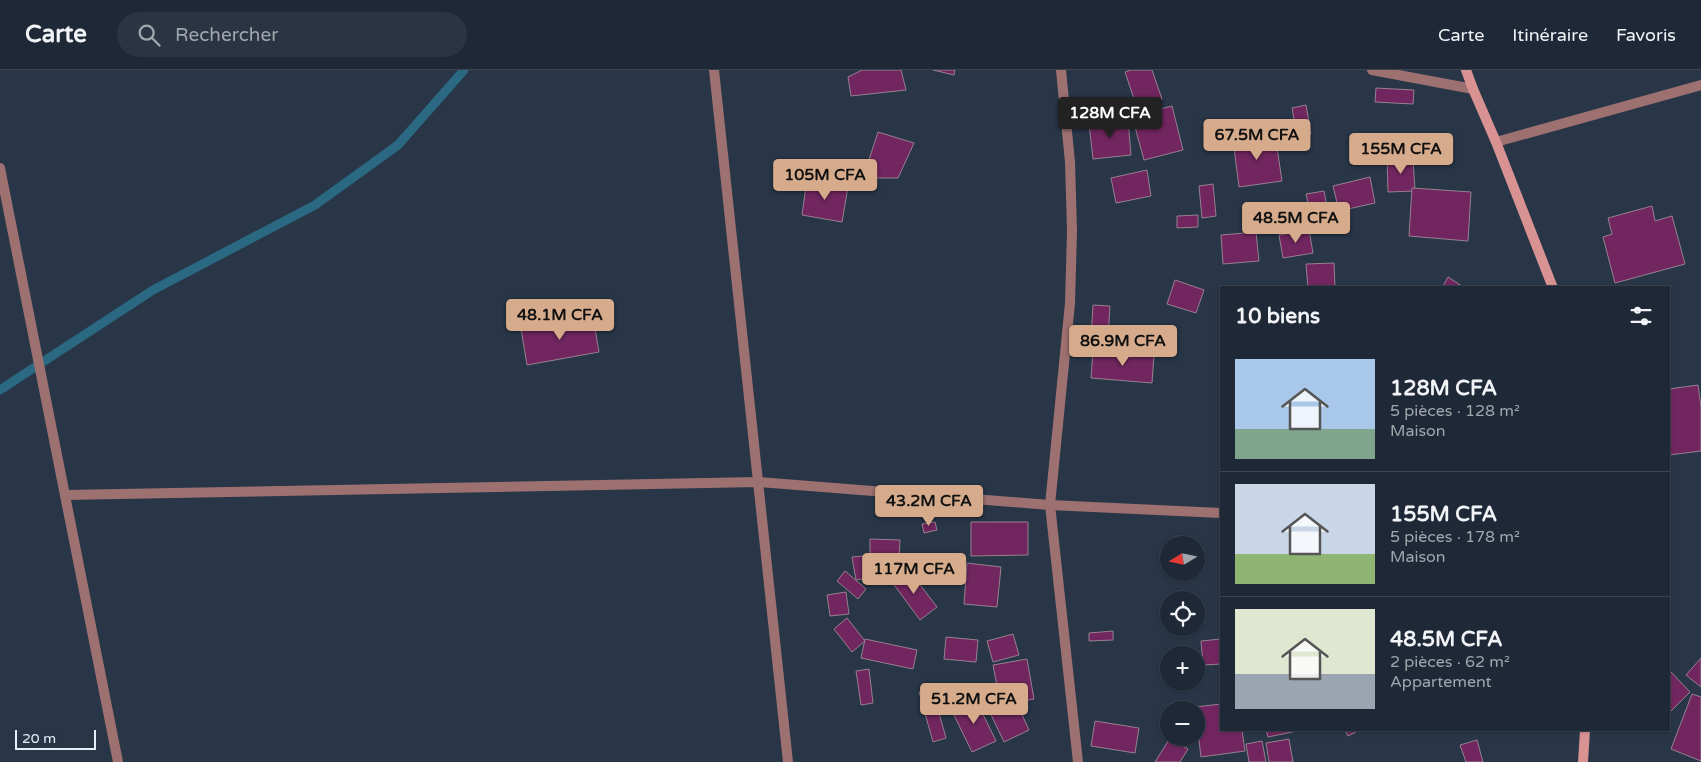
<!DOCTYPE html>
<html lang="fr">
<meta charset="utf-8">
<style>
body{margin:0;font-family:"Varela Round",sans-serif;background:#2b3442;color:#f1f3f6;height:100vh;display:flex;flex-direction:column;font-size:19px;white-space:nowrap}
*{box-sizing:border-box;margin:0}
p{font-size:16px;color:#a1a6ad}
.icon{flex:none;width:28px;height:28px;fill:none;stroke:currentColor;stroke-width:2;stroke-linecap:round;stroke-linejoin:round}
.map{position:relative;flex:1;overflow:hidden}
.sheet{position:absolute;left:1220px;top:216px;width:450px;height:445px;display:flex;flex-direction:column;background:#1e2836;border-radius:0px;box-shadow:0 1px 4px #0004,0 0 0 1px #3c4451}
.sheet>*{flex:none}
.needle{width:32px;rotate:260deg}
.fabs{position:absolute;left:1160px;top:466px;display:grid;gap:10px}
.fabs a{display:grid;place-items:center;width:45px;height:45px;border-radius:50%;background:#1e2836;box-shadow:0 1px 4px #0004,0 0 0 1px #3c4451;font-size:25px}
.scale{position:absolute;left:15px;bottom:12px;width:81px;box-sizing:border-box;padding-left:5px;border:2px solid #e6effb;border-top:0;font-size:14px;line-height:18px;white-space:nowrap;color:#e6effb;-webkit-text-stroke:4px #283648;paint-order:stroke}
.price{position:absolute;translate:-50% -42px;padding:0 11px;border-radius:5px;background:#d6ab8b;color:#111;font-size:16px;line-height:32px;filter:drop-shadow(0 1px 2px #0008)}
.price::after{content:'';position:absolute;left:50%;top:30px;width:15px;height:11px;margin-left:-8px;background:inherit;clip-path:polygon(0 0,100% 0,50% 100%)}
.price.current{background:#222;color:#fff}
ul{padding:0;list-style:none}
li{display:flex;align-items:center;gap:15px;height:125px;padding:0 15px}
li+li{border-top:1px solid #3c4451}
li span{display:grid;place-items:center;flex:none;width:140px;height:100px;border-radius:0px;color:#555}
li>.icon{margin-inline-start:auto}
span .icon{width:60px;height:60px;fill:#fffc;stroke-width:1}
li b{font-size:21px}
h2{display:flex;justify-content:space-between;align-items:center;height:60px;padding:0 15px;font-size:21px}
header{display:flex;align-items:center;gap:30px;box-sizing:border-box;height:70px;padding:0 25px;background:#1e2836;border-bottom:1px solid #3c4451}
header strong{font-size:24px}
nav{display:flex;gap:28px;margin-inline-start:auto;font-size:18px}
.search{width:350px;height:45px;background:#2b3442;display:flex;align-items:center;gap:12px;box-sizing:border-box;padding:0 18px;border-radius:28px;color:#a1a6ad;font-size:19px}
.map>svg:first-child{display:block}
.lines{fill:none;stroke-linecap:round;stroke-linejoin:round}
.stream{stroke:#2b6983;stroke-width:9}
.building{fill:#71265f;stroke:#97808f}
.street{stroke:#9e7171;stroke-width:10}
.secondary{stroke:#d89292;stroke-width:10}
</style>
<header>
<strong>Carte</strong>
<div class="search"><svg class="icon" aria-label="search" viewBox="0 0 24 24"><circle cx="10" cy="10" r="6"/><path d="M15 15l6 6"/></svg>Rechercher</div>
<nav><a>Carte</a><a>Itinéraire</a><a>Favoris</a></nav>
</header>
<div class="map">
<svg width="1701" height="692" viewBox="0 0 1701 692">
<rect width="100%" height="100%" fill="#283648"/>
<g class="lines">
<polyline class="stream" points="0,320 153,220 315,135 398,75 464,0"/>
</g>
<g class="building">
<polygon points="862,0 901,0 906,20 851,26 848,7"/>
<polygon points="933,0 955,0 954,5"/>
<polygon points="1131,0 1152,0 1162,29 1137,38 1125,2"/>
<polygon points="1376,18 1414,20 1413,34 1375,32"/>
<polygon points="1306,35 1311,64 1297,67 1292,38"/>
<polygon points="1172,36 1183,80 1144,90 1132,46"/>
<polygon points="1128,50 1131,85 1093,89 1089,54"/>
<polygon points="878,62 914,73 898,108 863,108"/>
<polygon points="1275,64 1282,111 1239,117 1233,70"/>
<polygon points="1413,88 1415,121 1388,122 1387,89"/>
<polygon points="1147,100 1151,126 1116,133 1111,108"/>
<polygon points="1370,107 1375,133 1339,141 1333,116"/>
<polygon points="807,109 848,117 842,152 802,145"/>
<polygon points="1213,114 1216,146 1202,148 1199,116"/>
<polygon points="1412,118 1471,122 1468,171 1409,166"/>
<polygon points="1324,121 1328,142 1311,146 1306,124"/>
<polygon points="1652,136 1655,151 1672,146 1685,194 1615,213 1603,167 1612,164 1608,148"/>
<polygon points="1198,145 1198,157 1177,158 1177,146"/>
<polygon points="1309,160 1313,183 1283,188 1279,165"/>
<polygon points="1256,162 1259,191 1223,194 1221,165"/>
<polygon points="1334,193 1335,218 1308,218 1306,194"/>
<polygon points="1448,207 1465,218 1442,218"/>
<polygon points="1175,210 1204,220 1196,243 1167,234"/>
<polygon points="1093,235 1110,236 1108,268 1091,267"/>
<polygon points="593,247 599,282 527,295 521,259"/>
<polygon points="1093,280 1154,285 1152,313 1091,308"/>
<polygon points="1698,315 1701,337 1701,381 1669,385 1669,319"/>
<polygon points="935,452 937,460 924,463 922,454"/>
<polygon points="971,452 1028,452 1028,485 971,486"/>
<polygon points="870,469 900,470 899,490 870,489"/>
<polygon points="863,486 867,508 856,510 852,487"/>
<polygon points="967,493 1001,497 997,537 964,534"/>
<polygon points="908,499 937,537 920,550 892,512"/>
<polygon points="845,501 866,519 858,529 837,511"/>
<polygon points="846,522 849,544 830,546 827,525"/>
<polygon points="847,548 865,571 852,582 834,559"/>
<polygon points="1113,561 1113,570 1089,571 1089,563"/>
<polygon points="1013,564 1019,585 993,592 987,571"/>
<polygon points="946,567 978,570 976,592 944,589"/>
<polygon points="865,569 917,580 913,599 861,588"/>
<polygon points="1221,569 1221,594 1203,595 1201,571"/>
<polygon points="1701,588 1701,617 1686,605"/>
<polygon points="1027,589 1034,629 1016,632 1013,618 998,621 993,595"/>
<polygon points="869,599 873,633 861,635 856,601"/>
<polygon points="1671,602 1690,622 1669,643 1669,604"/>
<polygon points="932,618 946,668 933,672 919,622"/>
<polygon points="1005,622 1013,638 1018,636 1029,660 1004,672 985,632"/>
<polygon points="1692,624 1701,627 1701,691 1671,679"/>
<polygon points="975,628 996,671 972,682 951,639"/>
<polygon points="1221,634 1221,660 1242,660 1245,681 1201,687 1195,637"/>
<polygon points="1095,651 1139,658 1135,683 1091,676"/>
<polygon points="1266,660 1297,660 1297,661 1268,667"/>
<polygon points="1345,660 1355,660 1356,662 1348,666"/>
<polygon points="1170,668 1188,679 1180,692 1155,692"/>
<polygon points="1289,669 1293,692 1269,692 1266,673"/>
<polygon points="1477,670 1483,692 1466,692 1460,675"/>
<polygon points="1262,671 1266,692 1249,692 1246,674"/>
</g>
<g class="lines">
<g class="street">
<polyline points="714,0 788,692"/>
<polyline points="1061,0 1070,92 1072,161 1070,233 1050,435 1078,692"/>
<polyline points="1372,0 1473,19"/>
<polyline points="1496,72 1701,15"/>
<polyline points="0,98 118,692"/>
<polyline points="65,425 758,412 1050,435 1221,443"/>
</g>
<g class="secondary">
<polyline points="1466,0 1473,19 1496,72 1553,218"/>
<polyline points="1583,692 1585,660"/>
</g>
</g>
</svg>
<div class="fabs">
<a><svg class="needle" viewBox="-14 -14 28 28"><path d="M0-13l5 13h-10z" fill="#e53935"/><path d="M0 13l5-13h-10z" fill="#a1a6ad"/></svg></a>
<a><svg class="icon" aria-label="locate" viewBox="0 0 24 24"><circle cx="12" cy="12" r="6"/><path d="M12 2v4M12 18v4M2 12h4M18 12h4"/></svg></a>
<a>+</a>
<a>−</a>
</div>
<div class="scale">20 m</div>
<b class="price current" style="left:1110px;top:69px">128M CFA</b>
<b class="price" style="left:1257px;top:91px">67.5M CFA</b>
<b class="price" style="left:1401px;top:105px">155M CFA</b>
<b class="price" style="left:825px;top:131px">105M CFA</b>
<b class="price" style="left:1296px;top:174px">48.5M CFA</b>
<b class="price" style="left:560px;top:271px">48.1M CFA</b>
<b class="price" style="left:1123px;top:297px">86.9M CFA</b>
<b class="price" style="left:929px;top:457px">43.2M CFA</b>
<b class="price" style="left:914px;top:525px">117M CFA</b>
<b class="price" style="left:974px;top:655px">51.2M CFA</b>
<section class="sheet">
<h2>10 biens<svg class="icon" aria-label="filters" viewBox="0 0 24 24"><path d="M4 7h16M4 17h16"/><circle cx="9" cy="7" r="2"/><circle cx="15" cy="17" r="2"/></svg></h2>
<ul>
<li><span style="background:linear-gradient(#a9c7e8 70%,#7fa58c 0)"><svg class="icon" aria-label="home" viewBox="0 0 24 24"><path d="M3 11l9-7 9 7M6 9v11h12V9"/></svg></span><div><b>128M CFA</b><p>5 pièces · 128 m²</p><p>Maison</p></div></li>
<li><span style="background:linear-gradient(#c9d6e8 70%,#8fb573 0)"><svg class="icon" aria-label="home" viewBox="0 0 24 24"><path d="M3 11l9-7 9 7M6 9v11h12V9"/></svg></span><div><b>155M CFA</b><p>5 pièces · 178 m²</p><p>Maison</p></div></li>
<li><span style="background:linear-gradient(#dfe7d0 65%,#9aa5b1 0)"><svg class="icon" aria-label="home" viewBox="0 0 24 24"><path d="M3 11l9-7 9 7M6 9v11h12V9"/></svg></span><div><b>48.5M CFA</b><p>2 pièces · 62 m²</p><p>Appartement</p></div></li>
</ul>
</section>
</div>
